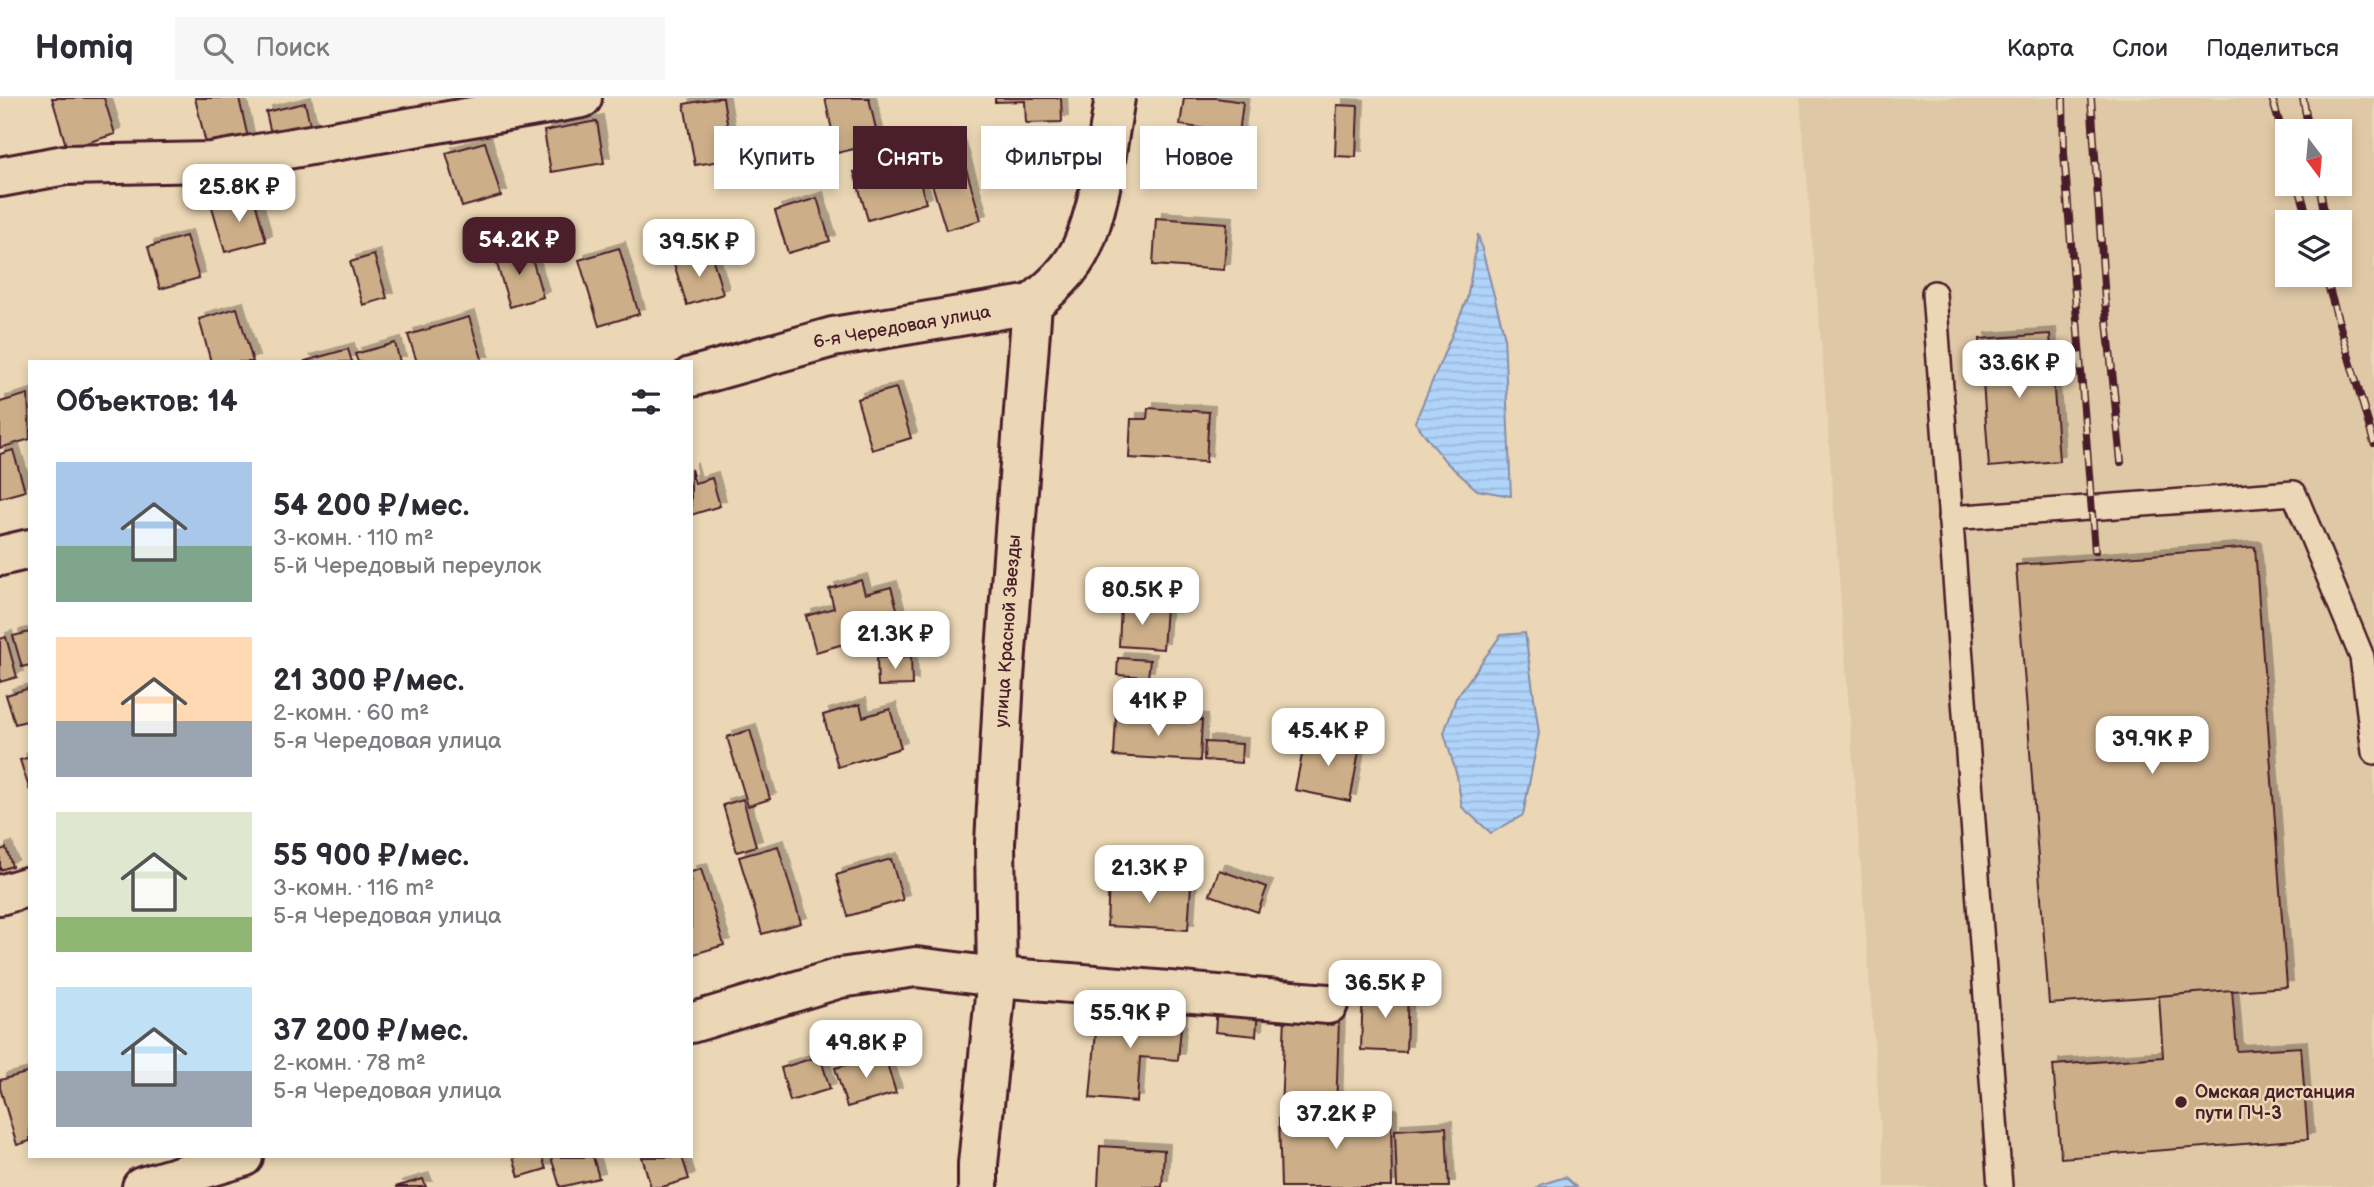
<!DOCTYPE html>
<html lang="ru">
<meta charset="utf-8">
<style>
body{margin:0;font-family:"Balsamiq Sans",sans-serif;background:#f7f7f7;color:#2b2b33;height:100vh;display:flex;flex-direction:column;font-size:26px;white-space:nowrap}
*{box-sizing:border-box;margin:0}
p{font-size:23px;color:#7c7c81}
.icon{flex:none;width:38px;height:38px;fill:none;stroke:currentColor;stroke-width:2;stroke-linecap:round;stroke-linejoin:round}
.map{position:relative;flex:1;overflow:hidden}
.sheet{position:absolute;left:28px;top:262px;width:665px;height:798px;display:flex;flex-direction:column;background:#fff;border-radius:0px;box-shadow:0 4px 10px #0003}
.sheet>*{flex:none}
.guide{position:absolute;left:714px;top:28px;width:665px;height:63px;display:flex;gap:14px}
.needle{width:46px;rotate:164deg}
.controls{position:absolute;left:2275px;top:21px;display:grid;gap:14px}
.controls a{display:grid;place-items:center;width:77px;height:77px;border-radius:0px;background:#fff;box-shadow:0 4px 10px #0003;font-size:35px}
.price{position:absolute;translate:-50% -60px;padding:0 16px;border-radius:14px;background:#fff;color:#222;font-size:23px;line-height:46px;filter:drop-shadow(0 2px 4px #0008)}
.price::after{content:'';position:absolute;left:50%;top:42px;width:21px;height:16px;margin-left:-10px;background:inherit;clip-path:polygon(0 0,100% 0,50% 100%)}
.price.selected{background:#4a1f2b;color:#fff}
ul{padding:0;list-style:none}
li{display:flex;align-items:center;gap:21px;height:175px;padding:0 28px}
li span{display:grid;place-items:center;flex:none;width:196px;height:140px;border-radius:0px;color:#555}
li>.icon{margin-inline-start:auto}
span .icon{width:84px;height:84px;fill:#fffc;stroke-width:1}
li b{font-size:30px}
h2{display:flex;justify-content:space-between;align-items:center;height:84px;padding:0 28px;font-size:30px}
.pill{padding:0 24px;border-radius:0px;background:#fff;box-shadow:0 4px 10px #0003;font-size:24px;line-height:63px}
.pill.selected{background:#4a1f2b;color:#fff}
header{display:flex;align-items:center;gap:42px;box-sizing:border-box;height:98px;padding:0 35px;background:#fff;border-bottom:2px solid #e1e1e2}
header strong{font-size:33px}
nav{display:flex;gap:38px;margin-inline-start:auto;font-size:24px}
.search{width:490px;height:63px;background:#f7f7f7;display:flex;align-items:center;gap:18px;box-sizing:border-box;padding:0 24px;border-radius:0px;color:#7c7c81;font-size:26px}
.map>svg:first-child{display:block}
.built{fill:#dfc8a6;fill-rule:evenodd}
.water{fill:url(#water-rules);stroke:#878ca7;stroke-width:2}
.building{fill:#ccaf89;stroke:#4a1f2b;stroke-width:2;filter:url(#shadow)}
.lines{fill:none;stroke-linecap:round;stroke-linejoin:round}
.service-casing{stroke:#4a1f2b;stroke-width:28}
.minor-casing{stroke:#4a1f2b;stroke-width:44}
.service{stroke:#ebd7b5;stroke-width:23}
.minor{stroke:#ebd7b5;stroke-width:38}
.rail-casing{stroke:#4a1f2b;stroke-width:8}
.rail{stroke:#ebd7b5;stroke-width:5;stroke-dasharray:16;stroke-linecap:butt}
.poi-dot{fill:#4a1f2b;stroke:#ebd7b5;stroke-width:2.5}
.labels{text-anchor:middle;dominant-baseline:central;stroke-width:5;stroke-linejoin:round;paint-order:stroke}
.street-label{font-size:18px;fill:#4a1f2b;stroke:#ebd7b5}
.poi-label{font-size:18px;font-weight:bold;fill:#4a1f2b;stroke:#ebd7b5;text-anchor:start}
</style>
<header>
<strong>Homiq</strong>
<div class="search"><svg class="icon" aria-label="search" viewBox="0 0 24 24"><circle cx="10" cy="10" r="6"/><path d="M15 15l6 6"/></svg>Поиск</div>
<nav><a>Карта</a><a>Слои</a><a>Поделиться</a></nav>
</header>
<div class="map">
<svg width="2374" height="1089" viewBox="0 0 2374 1089">
<defs>
<pattern id="water-rules" width="6" height="5" patternUnits="userSpaceOnUse" patternTransform="scale(1.75)"><rect width="6" height="5" fill="#b0d4f9"/><path d="M0 2.5h6" fill="none" stroke="#99b6d6"/></pattern>
<filter id="shadow"><feDropShadow dx="6" dy="-6" stdDeviation="0" flood-color="#0004"/></filter>
</defs>
<rect width="100%" height="100%" fill="#ebd7b5"/>
<filter id="ink" filterUnits="userSpaceOnUse"><feTurbulence type="fractalNoise" baseFrequency=".0143" numOctaves="2"/><feDisplacementMap in="SourceGraphic" scale="14" xChannelSelector="R" yChannelSelector="G"/><feConvolveMatrix kernelMatrix="1 2 1 2 8 2 1 2 1" color-interpolation-filters="sRGB"/></filter>
<g filter="url(#ink)">
<path class="built" d="M1800,0H2374V1089H1885L1824,279ZM2287,33H2340V86H2287ZM2287,124H2340V177H2287Z"/>
<g class="water">
<polygon points="1478,136 1504,236 1511,398 1477,392 1446,364 1415,324 1467,201"/>
<polygon points="1525,535 1539,635 1523,717 1491,735 1462,709 1457,678 1444,635 1456,600 1501,537"/>
<polygon points="1565,1079 1576,1089 1538,1089 1540,1087"/>
</g>
<g class="building">
<polygon points="52,0 104,0 115,36 67,51"/>
<polygon points="195,0 239,0 248,40 207,50"/>
<polygon points="717,0 723,0 733,61 695,67 684,6"/>
<polygon points="825,0 869,0 879,45 837,55"/>
<polygon points="995,0 1061,0 1062,24 1026,25 1025,3 995,4"/>
<polygon points="1184,0 1216,0 1243,4 1239,36 1180,27"/>
<polygon points="305,5 311,31 272,40 266,14"/>
<polygon points="1337,7 1358,8 1356,59 1335,58"/>
<polygon points="597,23 604,65 551,74 544,33"/>
<polygon points="485,44 501,98 462,109 446,55"/>
<polygon points="960,50 981,122 946,132 924,60"/>
<polygon points="912,57 926,105 868,122 854,74"/>
<polygon points="253,97 266,143 225,154 212,109"/>
<polygon points="817,100 830,143 788,155 775,113"/>
<polygon points="1156,120 1227,125 1224,172 1153,167"/>
<polygon points="186,138 199,180 160,191 148,149"/>
<polygon points="529,150 543,199 510,209 495,160"/>
<polygon points="619,150 639,216 599,228 579,162"/>
<polygon points="711,155 723,196 687,207 674,166"/>
<polygon points="374,157 387,200 363,207 350,164"/>
<polygon points="237,210 253,264 211,264 199,221"/>
<polygon points="469,219 483,264 417,264 408,237"/>
<polygon points="2050,236 2059,363 1989,369 1980,241"/>
<polygon points="395,245 400,264 358,264 355,256"/>
<polygon points="348,251 352,264 306,264 305,263"/>
<polygon points="896,290 911,340 872,352 857,301"/>
<polygon points="28,296 30,341 0,350 0,304"/>
<polygon points="1148,310 1209,314 1206,364 1129,360 1131,321 1147,321"/>
<polygon points="13,352 25,393 0,400 0,356"/>
<polygon points="691,371 695,385 712,380 720,408 691,417"/>
<polygon points="2255,449 2287,889 2049,906 2016,467"/>
<polygon points="861,482 865,496 891,489 902,529 816,554 806,518 834,510 829,491"/>
<polygon points="1121,507 1166,509 1163,551 1119,548"/>
<polygon points="30,534 30,567 22,569 13,538"/>
<polygon points="6,539 17,579 0,584 0,541"/>
<polygon points="911,558 912,587 878,588 877,560"/>
<polygon points="1118,560 1150,562 1148,579 1117,577"/>
<polygon points="30,590 30,622 15,626 6,597"/>
<polygon points="860,606 863,619 890,611 901,650 838,669 823,617"/>
<polygon points="1116,618 1202,622 1200,663 1114,658"/>
<polygon points="750,632 770,701 748,708 727,639"/>
<polygon points="1306,637 1360,648 1350,703 1295,692"/>
<polygon points="1205,644 1242,646 1241,665 1204,662"/>
<polygon points="30,659 30,693 20,662"/>
<polygon points="743,701 756,748 737,754 723,707"/>
<polygon points="778,748 801,825 762,836 739,759"/>
<polygon points="6,750 12,768 0,772 0,752"/>
<polygon points="891,761 903,802 848,818 836,777"/>
<polygon points="701,771 724,847 691,857 691,774"/>
<polygon points="1219,772 1267,789 1258,814 1210,797"/>
<polygon points="1109,782 1191,787 1188,832 1107,828"/>
<polygon points="1363,889 1408,891 1406,954 1361,952"/>
<polygon points="2232,892 2237,953 2301,949 2308,1041 2061,1060 2053,967 2163,959 2159,898"/>
<polygon points="1217,908 1258,911 1256,938 1215,934"/>
<polygon points="1098,911 1182,918 1178,962 1140,959 1137,1004 1090,1000"/>
<polygon points="1285,919 1339,921 1336,1013 1281,1011"/>
<polygon points="884,956 896,995 847,1009 835,970"/>
<polygon points="820,958 830,991 790,1003 781,970"/>
<polygon points="30,974 30,1043 17,1047 0,990 0,982"/>
<polygon points="1391,1017 1392,1089 1281,1089 1279,1019"/>
<polygon points="1446,1029 1449,1089 1397,1089 1395,1032"/>
<polygon points="1100,1048 1164,1052 1162,1089 1098,1089"/>
<polygon points="513,1059 542,1059 546,1071 519,1079"/>
<polygon points="551,1059 593,1059 599,1080 560,1089"/>
<polygon points="642,1059 682,1059 689,1081 662,1089 651,1089"/>
<polygon points="423,1081 426,1089 395,1089"/>
</g>
<g class="lines">
<g class="service-casing">
<g id="service">
<polyline points="1934,195 2000,1089"/>
<polyline points="1950,420 2294,395 2362,559 2374,654"/>
</g>
</g>
<g class="minor-casing">
<g id="minor">
<polyline points="0,79 65,67 212,64 582,0"/>
<polyline points="691,279 833,239 1032,206"/>
<polyline points="0,458 30,451"/>
<polyline points="0,797 30,788"/>
<polyline points="691,925 840,880 916,869 997,879 1328,906"/>
<polyline points="142,1089 243,1059"/>
<path d="M978,1089V1066L997,879L995,745L1004,580L1032,206C1051,190 1071,173 1082,149C1102,104 1106,49 1115,0"/>
</g>
</g>
<use href="#service" class="service"/>
<use href="#minor" class="minor"/>
<g class="rail-casing">
<g id="rail">
<polyline points="2063,0 2064,55 2095,453"/>
<polyline points="2091,0 2105,202 2121,364"/>
<polyline points="2272,0 2287,51"/>
<polyline points="2303,0 2309,33"/>
<polyline points="2298,86 2309,124"/>
<polyline points="2319,86 2326,124"/>
<polyline points="2325,177 2374,345"/>
</g>
</g>
<use href="#rail" class="rail"/>
</g>
</g>
<circle class="poi-dot" cx="2181" cy="1004" r="7"/>
<g class="labels">
<g class="street-label">
<text transform="translate(902 229) rotate(-10)">6-я Чередовая улица</text>
<text transform="translate(1008 533) rotate(-86)">улица Красной Звезды</text>
</g>
<g class="poi-label">
<text x="2195" y="994">Омская дистанция<tspan x="2195" dy="21">пути ПЧ-3</tspan></text>
</g>
</g>
</svg>
<div class="controls">
<a><svg class="needle" viewBox="-14 -14 28 28"><path d="M0-13l5 13h-10z" fill="#e53935"/><path d="M0 13l5-13h-10z" fill="#7c7c81"/></svg></a>
<a><svg class="icon" aria-label="layers" viewBox="0 0 24 24"><path d="M12 4l9 5-9 5-9-5zM3 14l9 5 9-5"/></svg></a>
</div>
<b class="price" style="left:239px;top:126px">25.8K ₽</b>
<b class="price selected" style="left:519px;top:179px">54.2K ₽</b>
<b class="price" style="left:699px;top:181px">39.5K ₽</b>
<b class="price" style="left:2019px;top:302px">33.6K ₽</b>
<b class="price" style="left:1142px;top:529px">80.5K ₽</b>
<b class="price" style="left:895px;top:573px">21.3K ₽</b>
<b class="price" style="left:1158px;top:640px">41K ₽</b>
<b class="price" style="left:1328px;top:670px">45.4K ₽</b>
<b class="price" style="left:2152px;top:678px">39.9K ₽</b>
<b class="price" style="left:1149px;top:807px">21.3K ₽</b>
<b class="price" style="left:1385px;top:922px">36.5K ₽</b>
<b class="price" style="left:1130px;top:952px">55.9K ₽</b>
<b class="price" style="left:866px;top:982px">49.8K ₽</b>
<b class="price" style="left:1336px;top:1053px">37.2K ₽</b>
<div class="guide">
<a class="pill">Купить</a>
<a class="pill selected">Снять</a>
<a class="pill">Фильтры</a>
<a class="pill">Новое</a>
</div>
<section class="sheet">
<h2>Объектов: 14<svg class="icon" aria-label="filters" viewBox="0 0 24 24"><path d="M4 7h16M4 17h16"/><circle cx="9" cy="7" r="2"/><circle cx="15" cy="17" r="2"/></svg></h2>
<ul>
<li><span style="background:linear-gradient(#a9c7e8 60%,#7fa58c 0)"><svg class="icon" aria-label="home" viewBox="0 0 24 24"><path d="M3 11l9-7 9 7M6 9v11h12V9"/></svg></span><div><b>54 200 ₽/мес.</b><p>3-комн. · 110 m²</p><p>5-й Чередовый переулок</p></div></li>
<li><span style="background:linear-gradient(#ffd9b3 60%,#9aa5b1 0)"><svg class="icon" aria-label="home" viewBox="0 0 24 24"><path d="M3 11l9-7 9 7M6 9v11h12V9"/></svg></span><div><b>21 300 ₽/мес.</b><p>2-комн. · 60 m²</p><p>5-я Чередовая улица</p></div></li>
<li><span style="background:linear-gradient(#dfe7d0 75%,#8fb573 0)"><svg class="icon" aria-label="home" viewBox="0 0 24 24"><path d="M3 11l9-7 9 7M6 9v11h12V9"/></svg></span><div><b>55 900 ₽/мес.</b><p>3-комн. · 116 m²</p><p>5-я Чередовая улица</p></div></li>
<li><span style="background:linear-gradient(#bfe0f5 60%,#9aa5b1 0)"><svg class="icon" aria-label="home" viewBox="0 0 24 24"><path d="M3 11l9-7 9 7M6 9v11h12V9"/></svg></span><div><b>37 200 ₽/мес.</b><p>2-комн. · 78 m²</p><p>5-я Чередовая улица</p></div></li>
</ul>
</section>
</div>
